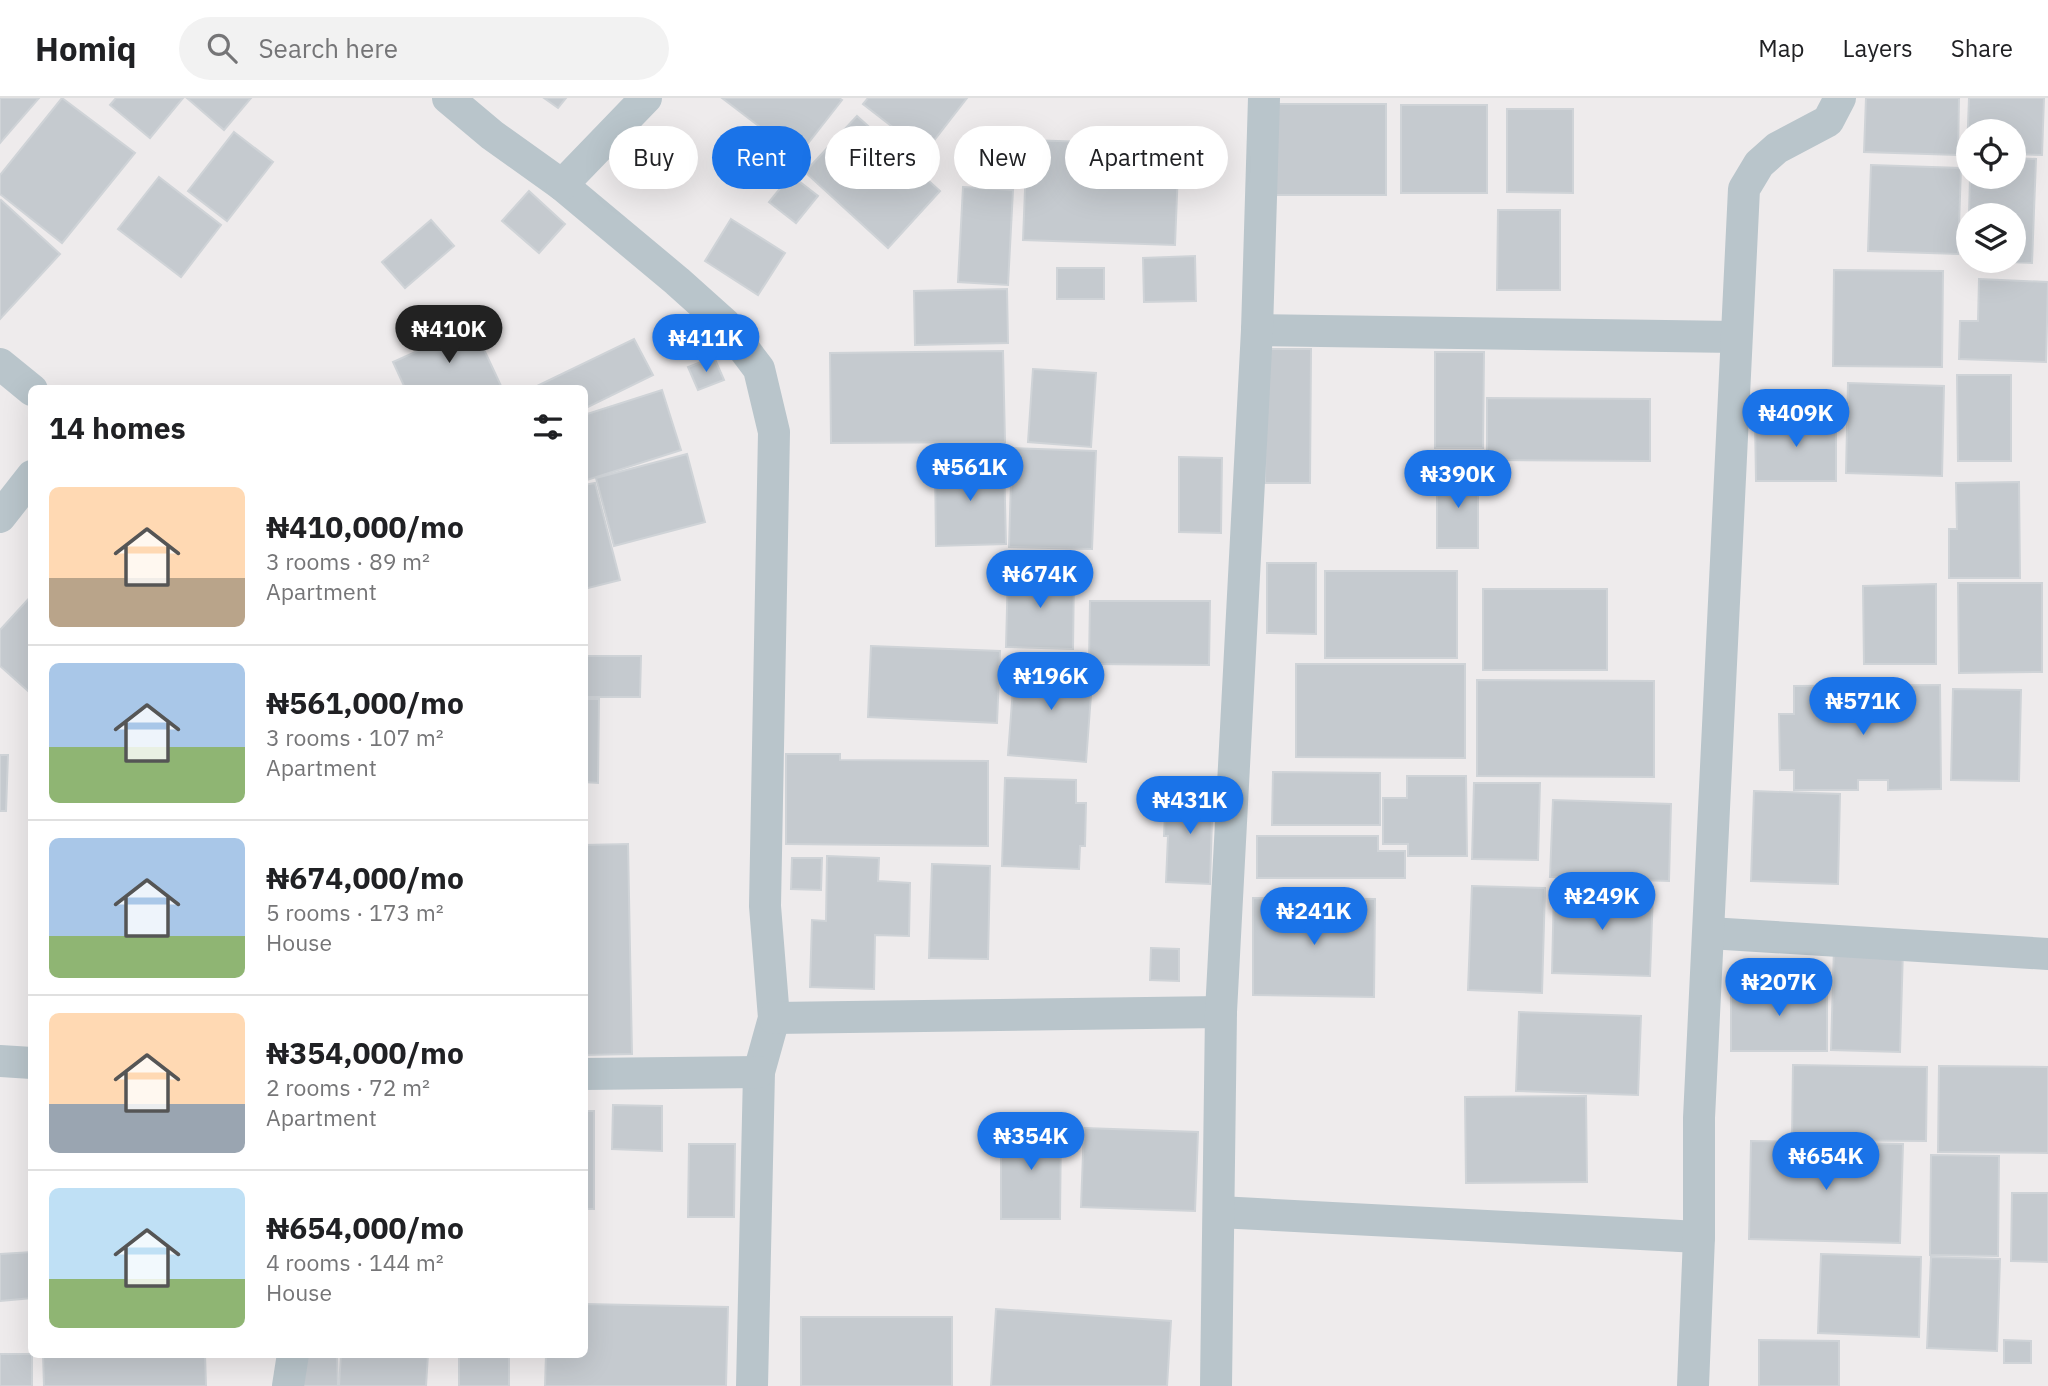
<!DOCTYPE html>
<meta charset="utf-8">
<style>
body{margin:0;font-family:"IBM Plex Sans",sans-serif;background:#f2f2f2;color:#202124;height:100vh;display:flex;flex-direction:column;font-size:26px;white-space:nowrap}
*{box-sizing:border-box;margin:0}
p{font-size:23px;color:#757577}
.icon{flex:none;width:38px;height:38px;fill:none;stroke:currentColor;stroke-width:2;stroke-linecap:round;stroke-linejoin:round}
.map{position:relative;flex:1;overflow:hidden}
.panel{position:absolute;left:28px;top:287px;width:560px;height:973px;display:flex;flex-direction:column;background:#fff;border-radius:10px;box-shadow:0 7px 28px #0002}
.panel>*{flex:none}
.banner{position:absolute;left:609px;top:28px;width:665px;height:63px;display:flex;gap:14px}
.fabs{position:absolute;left:1956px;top:21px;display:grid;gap:14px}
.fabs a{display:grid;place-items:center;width:70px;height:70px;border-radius:50%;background:#fff;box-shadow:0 7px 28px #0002;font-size:35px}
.price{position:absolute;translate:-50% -60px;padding:0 16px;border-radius:24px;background:#1a73e8;color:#fff;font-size:23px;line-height:46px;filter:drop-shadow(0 2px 4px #0008)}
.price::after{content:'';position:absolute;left:50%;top:42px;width:21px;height:16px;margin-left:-10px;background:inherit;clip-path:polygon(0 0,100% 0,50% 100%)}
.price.active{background:#222;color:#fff}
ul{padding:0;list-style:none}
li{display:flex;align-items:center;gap:21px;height:175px;padding:0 21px}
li+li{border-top:2px solid #e0e0e0}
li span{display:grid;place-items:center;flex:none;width:196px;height:140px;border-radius:10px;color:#555}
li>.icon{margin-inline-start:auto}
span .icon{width:84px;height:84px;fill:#fffc;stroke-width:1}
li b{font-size:30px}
h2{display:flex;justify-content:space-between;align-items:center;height:84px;padding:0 21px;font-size:30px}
.chip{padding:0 24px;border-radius:32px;background:#fff;box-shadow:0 7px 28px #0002;font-size:24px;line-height:63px}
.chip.active{background:#1a73e8;color:#fff}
header{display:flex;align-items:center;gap:42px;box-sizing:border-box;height:98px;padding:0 35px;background:#fff;border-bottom:2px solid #e0e0e0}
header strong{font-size:33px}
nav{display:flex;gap:38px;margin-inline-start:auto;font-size:24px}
.search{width:490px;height:63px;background:#f2f2f2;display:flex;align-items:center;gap:18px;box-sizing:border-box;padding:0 24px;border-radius:38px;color:#757577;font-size:26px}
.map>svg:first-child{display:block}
.building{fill:#c5cacf;stroke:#cfd3d7;stroke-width:2}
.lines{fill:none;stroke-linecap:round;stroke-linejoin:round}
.street{stroke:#b9c5cb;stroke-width:32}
</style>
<header>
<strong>Homiq</strong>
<div class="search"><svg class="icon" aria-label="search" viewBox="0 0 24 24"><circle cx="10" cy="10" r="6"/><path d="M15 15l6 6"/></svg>Search here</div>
<nav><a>Map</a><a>Layers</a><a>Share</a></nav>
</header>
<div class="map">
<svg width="2048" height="1288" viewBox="0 0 2048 1288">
<rect width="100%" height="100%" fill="#eeebec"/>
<g class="building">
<polygon points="0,0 39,0 0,45"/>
<polygon points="62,0 135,55 62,145 0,96 0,77"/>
<polygon points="116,0 183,0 150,40 110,7"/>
<polygon points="187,0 251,0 224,32"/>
<polygon points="544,0 566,0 558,10"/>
<polygon points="722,0 839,0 842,2 798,58"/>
<polygon points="868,0 967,0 925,54 863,6"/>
<polygon points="1866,0 1959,0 1958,57 1864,54"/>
<polygon points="1969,0 2044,0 2042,57 2014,56 2014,33 1969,33 1969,55 1967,55"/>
<rect x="1273" y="6" width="113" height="91"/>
<rect x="1401" y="7" width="86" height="88"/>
<polygon points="1507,11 1573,11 1573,95 1507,94"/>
<polygon points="857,18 940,93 888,150 805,74"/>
<polygon points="234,34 273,64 227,123 188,93"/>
<polygon points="1027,42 1179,47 1175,147 1023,142"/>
<polygon points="2014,60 2036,61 2032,165 1986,163 2014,163 2014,117 1969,117 1970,79 2014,79"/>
<polygon points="1871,67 1961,70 1958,156 1868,153"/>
<polygon points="791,77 818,98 796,125 769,104"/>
<polygon points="159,79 221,127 181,179 118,131"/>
<polygon points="963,89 1013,92 1008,187 958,184"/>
<polygon points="529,93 565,126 539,155 502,123"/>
<polygon points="1,102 60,156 0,221 0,103"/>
<polygon points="1498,112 1560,112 1560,192 1497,192"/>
<polygon points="731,121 785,155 758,197 705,163"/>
<polygon points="431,122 454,148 405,190 382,164"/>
<polygon points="1195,158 1196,203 1144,204 1143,160"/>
<rect x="1057" y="170" width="47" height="31"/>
<polygon points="1834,172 1943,173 1942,269 1833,268"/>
<polygon points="1979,181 2048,184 2046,264 1959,261 1960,223 1978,223"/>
<polygon points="1007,191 1008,245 915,247 914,193"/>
<polygon points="473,228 502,290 405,290 393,264"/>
<polygon points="634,241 653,277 584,311 584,290 533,290"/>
<polygon points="1266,251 1311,251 1310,385 1265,385"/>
<polygon points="1003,253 1005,344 831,345 830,255"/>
<polygon points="1435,254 1484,254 1483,350 1435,350"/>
<polygon points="714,259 724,282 698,292 688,269"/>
<polygon points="1033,271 1096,275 1091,349 1028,344"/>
<polygon points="1957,277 2011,277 2011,363 1958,363"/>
<polygon points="1848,285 1944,288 1942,378 1846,375"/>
<polygon points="662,292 681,352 584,383 584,317"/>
<polygon points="1487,300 1650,301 1650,363 1487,362"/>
<polygon points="1836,319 1836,383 1756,383 1755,320"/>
<polygon points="1012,350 1096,353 1092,451 1009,449"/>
<polygon points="687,356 705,424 614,448 596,380"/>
<polygon points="1179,359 1222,360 1221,435 1179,434"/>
<polygon points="1004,363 1006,446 936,448 935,364"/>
<rect x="1437" y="375" width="41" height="75"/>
<polygon points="2019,384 2020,480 1949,480 1949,431 1957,431 1956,385"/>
<polygon points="595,385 620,482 584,491 584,387"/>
<polygon points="1267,465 1316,465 1316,536 1267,535"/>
<polygon points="1008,473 1074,474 1073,551 1006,549"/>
<rect x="1325" y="473" width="132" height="87"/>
<polygon points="1958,485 2042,485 2042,574 1959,575"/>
<polygon points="1936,486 1936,566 1864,566 1863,488"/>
<rect x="1483" y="491" width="124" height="81"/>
<polygon points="32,497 32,590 28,593 0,568 0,532"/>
<polygon points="1090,503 1210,503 1209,567 1089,566"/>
<polygon points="871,548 1000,553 997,625 868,619"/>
<polygon points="584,558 641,558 640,599 584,599"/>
<polygon points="1015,564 1093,570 1086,664 1008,657"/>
<polygon points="1296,566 1465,566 1465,660 1296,659"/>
<polygon points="1477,582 1654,583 1654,679 1477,678"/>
<polygon points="1940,587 1941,691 1888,692 1888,682 1858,682 1858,692 1794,692 1794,672 1780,672 1779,616 1794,616 1794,588"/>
<polygon points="1953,591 2021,592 2019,683 1951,682"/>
<polygon points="584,601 599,601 598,685 584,684"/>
<polygon points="786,656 840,656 840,662 988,663 988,748 786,746"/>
<polygon points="0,657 8,657 6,713 0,713"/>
<polygon points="1273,674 1380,675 1380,727 1272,727"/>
<polygon points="1407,678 1466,678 1467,758 1408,758 1408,746 1383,746 1383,700 1407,700"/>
<polygon points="1005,680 1076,682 1076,705 1086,705 1085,748 1080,748 1079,771 1002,768"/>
<polygon points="1474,685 1540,685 1538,762 1472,761"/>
<polygon points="1179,687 1213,688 1210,786 1166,784 1168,738 1164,738 1165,715 1177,715"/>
<polygon points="1754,693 1840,696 1838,786 1751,783"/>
<polygon points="1553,702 1671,706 1669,783 1550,779"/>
<polygon points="1257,738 1378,738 1378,753 1405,753 1405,780 1257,780"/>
<polygon points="628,746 632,956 584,957 584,747"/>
<polygon points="827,758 879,760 878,783 910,785 909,838 875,837 874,891 810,889 812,822 826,823"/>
<polygon points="792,760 822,760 821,792 791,791"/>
<polygon points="932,766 990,768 988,861 929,860"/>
<polygon points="1472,788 1545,790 1542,895 1468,892"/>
<polygon points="1554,790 1653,793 1650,878 1552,875"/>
<polygon points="1253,800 1375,801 1374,899 1253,897"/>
<polygon points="1834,849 1903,851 1900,954 1831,952"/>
<polygon points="1151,850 1179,851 1179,883 1150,882"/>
<rect x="1731" y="888" width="96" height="65"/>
<polygon points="1519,914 1641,918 1638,997 1516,993"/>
<polygon points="1793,967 1927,969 1926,1043 1792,1042"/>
<polygon points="1939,968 2048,969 2048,1055 1938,1054"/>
<polygon points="1586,998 1587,1084 1466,1085 1465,999"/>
<polygon points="613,1007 662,1008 662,1053 612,1051"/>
<rect x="584" y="1013" width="10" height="98"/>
<polygon points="1001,1027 1061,1027 1060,1121 1001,1121"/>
<polygon points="1084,1030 1198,1034 1195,1113 1081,1109"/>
<polygon points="1751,1043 1903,1046 1900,1145 1749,1141"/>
<polygon points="689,1046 735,1046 734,1119 688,1119"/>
<polygon points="1931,1057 1999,1058 1998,1158 1930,1157"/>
<polygon points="2012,1095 2048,1095 2048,1164 2011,1163"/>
<polygon points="584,1116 587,1116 586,1203 584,1203"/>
<polygon points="32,1154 32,1200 0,1203 0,1156"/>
<polygon points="1821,1156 1921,1159 1919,1239 1818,1235"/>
<polygon points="1931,1159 2000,1161 1997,1253 1927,1250"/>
<polygon points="584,1206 728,1209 726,1288 545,1288 546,1256 584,1256"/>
<polygon points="996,1211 1171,1223 1167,1288 991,1288"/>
<rect x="801" y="1219" width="151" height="69"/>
<polygon points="1759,1242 1839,1243 1839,1288 1759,1288"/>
<polygon points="2004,1242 2031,1243 2031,1265 2004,1265"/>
<rect x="0" y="1256" width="32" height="32"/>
<polygon points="43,1256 205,1256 206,1288 44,1288"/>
<polygon points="303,1256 337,1256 338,1288 303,1288"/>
<polygon points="341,1256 428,1256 426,1288 339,1288"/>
<rect x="459" y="1256" width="50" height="32"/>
</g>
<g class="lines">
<g class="street">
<polyline points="448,0 492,37 562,87 677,183 725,226 759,271 774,334 765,808 774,920 759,974 752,1288"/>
<polyline points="562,87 646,0"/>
<polyline points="1257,232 1736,239"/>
<polyline points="0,266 32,292"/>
<polyline points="0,419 32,378"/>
<polyline points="1709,835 2048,856"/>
<polyline points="774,920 1221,914"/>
<polyline points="0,963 32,965"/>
<polyline points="584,976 759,974"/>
<polyline points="1219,1114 1699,1139"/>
<polyline points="288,1288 293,1256"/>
<polyline points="1216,1288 1221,914 1257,232 1264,0"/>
<polyline points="1693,1288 1699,1139 1699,1020 1744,91 1759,66 1777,50 1828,23 1840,0"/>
</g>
</g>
</svg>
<div class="fabs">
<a><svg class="icon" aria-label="locate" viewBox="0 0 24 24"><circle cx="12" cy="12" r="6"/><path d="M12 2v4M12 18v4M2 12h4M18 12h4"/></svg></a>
<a><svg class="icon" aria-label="layers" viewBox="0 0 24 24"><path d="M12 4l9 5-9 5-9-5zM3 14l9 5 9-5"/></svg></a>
</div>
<b class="price active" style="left:449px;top:267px">₦410K</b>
<b class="price" style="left:706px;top:276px">₦411K</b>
<b class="price" style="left:1796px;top:351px">₦409K</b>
<b class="price" style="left:970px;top:405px">₦561K</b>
<b class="price" style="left:1458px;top:412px">₦390K</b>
<b class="price" style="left:1040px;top:512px">₦674K</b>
<b class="price" style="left:1051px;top:614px">₦196K</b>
<b class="price" style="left:1863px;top:639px">₦571K</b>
<b class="price" style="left:1190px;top:738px">₦431K</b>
<b class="price" style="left:1602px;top:834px">₦249K</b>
<b class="price" style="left:1314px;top:849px">₦241K</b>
<b class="price" style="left:1779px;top:920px">₦207K</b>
<b class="price" style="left:1031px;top:1074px">₦354K</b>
<b class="price" style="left:1826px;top:1094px">₦654K</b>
<div class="banner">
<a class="chip">Buy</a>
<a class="chip active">Rent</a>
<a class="chip">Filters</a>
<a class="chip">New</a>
<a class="chip">Apartment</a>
</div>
<section class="panel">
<h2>14 homes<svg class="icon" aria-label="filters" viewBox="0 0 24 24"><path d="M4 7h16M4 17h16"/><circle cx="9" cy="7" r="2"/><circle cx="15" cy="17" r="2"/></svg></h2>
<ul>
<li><span style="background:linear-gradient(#ffd9b3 65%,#b9a48a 0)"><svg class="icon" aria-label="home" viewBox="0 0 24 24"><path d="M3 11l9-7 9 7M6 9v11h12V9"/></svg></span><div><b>₦410,000/mo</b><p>3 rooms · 89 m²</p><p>Apartment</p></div></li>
<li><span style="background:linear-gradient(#a9c7e8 60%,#8fb573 0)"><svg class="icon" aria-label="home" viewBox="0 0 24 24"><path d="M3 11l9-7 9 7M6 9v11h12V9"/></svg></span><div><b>₦561,000/mo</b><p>3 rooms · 107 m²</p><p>Apartment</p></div></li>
<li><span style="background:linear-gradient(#a9c7e8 70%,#8fb573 0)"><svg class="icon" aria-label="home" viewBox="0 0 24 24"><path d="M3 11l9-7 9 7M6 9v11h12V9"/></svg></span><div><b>₦674,000/mo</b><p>5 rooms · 173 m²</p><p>House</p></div></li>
<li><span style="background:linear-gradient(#ffd9b3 65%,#9aa5b1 0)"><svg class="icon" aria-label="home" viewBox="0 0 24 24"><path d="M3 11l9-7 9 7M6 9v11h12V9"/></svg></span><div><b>₦354,000/mo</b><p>2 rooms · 72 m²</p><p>Apartment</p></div></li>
<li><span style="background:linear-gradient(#bfe0f5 65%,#8fb573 0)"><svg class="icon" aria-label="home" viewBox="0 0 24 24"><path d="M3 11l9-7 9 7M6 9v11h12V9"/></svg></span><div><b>₦654,000/mo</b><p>4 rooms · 144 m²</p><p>House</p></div></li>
</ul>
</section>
</div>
